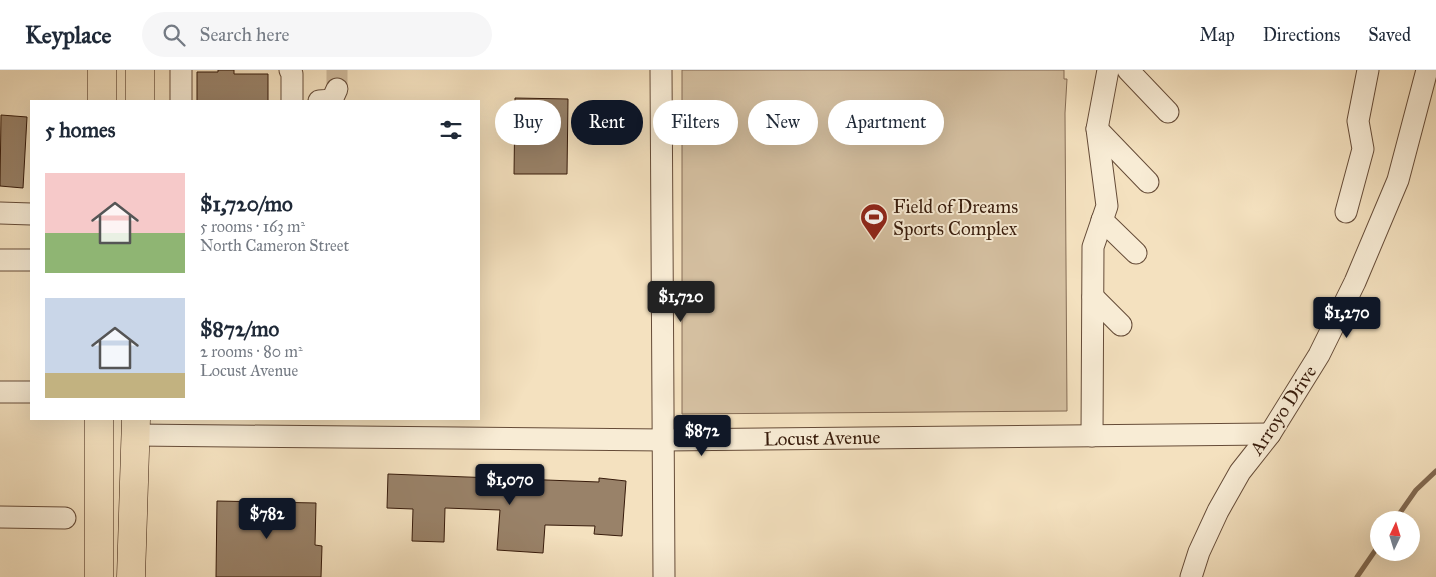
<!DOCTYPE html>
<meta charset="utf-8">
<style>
body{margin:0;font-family:"IM FELL Great Primer",serif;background:#f6f6f7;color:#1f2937;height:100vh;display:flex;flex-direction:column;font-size:19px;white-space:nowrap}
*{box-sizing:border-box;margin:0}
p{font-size:16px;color:#747a83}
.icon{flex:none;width:28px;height:28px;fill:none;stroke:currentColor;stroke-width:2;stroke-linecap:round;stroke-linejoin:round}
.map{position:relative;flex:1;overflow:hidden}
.drawer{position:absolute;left:30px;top:30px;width:450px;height:320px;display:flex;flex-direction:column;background:#fff;border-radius:0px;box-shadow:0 5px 20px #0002}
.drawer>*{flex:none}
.top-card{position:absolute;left:495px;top:30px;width:475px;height:45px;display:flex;gap:10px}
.needle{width:32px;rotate:4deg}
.buttons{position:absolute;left:1370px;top:441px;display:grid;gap:10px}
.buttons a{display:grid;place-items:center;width:50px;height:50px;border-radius:50%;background:#fff;box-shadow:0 5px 20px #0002;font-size:25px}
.price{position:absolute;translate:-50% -42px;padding:0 11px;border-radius:5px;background:#111827;color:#fff;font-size:16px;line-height:32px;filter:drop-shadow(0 1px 2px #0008)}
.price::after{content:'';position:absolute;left:50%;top:30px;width:15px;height:11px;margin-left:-8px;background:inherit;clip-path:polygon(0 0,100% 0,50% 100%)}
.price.on{background:#222;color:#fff}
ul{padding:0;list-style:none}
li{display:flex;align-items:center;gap:15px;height:125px;padding:0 15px}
li span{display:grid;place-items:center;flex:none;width:140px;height:100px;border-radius:0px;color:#555}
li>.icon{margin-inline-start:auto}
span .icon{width:60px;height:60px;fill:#fffc;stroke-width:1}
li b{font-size:21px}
h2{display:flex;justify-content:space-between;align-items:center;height:60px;padding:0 15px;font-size:21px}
.pill{padding:0 18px;border-radius:22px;background:#fff;box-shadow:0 5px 20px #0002;font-size:18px;line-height:45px}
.pill.on{background:#111827;color:#fff}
header{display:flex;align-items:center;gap:30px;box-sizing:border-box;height:70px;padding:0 25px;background:#fff;border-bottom:1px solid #e0e1e3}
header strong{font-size:24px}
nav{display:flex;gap:28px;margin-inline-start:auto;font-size:18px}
.search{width:350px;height:45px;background:#f6f6f7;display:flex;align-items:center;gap:12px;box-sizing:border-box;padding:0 18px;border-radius:28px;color:#747a83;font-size:19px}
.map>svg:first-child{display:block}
.green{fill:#d4bfa0;stroke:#866d56}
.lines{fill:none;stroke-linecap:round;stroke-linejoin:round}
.stream{stroke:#826a52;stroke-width:5}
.building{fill:#998269;stroke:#371b0b}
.minor-tunnel{stroke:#ceb99b;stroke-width:21;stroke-dasharray:21 11;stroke-linecap:butt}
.minor-casing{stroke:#664c38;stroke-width:23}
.major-casing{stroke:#371b0b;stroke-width:29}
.minor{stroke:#f8ecd5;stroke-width:21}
.major{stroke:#f4e1bf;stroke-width:28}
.labels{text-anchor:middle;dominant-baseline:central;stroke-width:4;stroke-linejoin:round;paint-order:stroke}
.poi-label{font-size:19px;fill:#371b0b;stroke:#f8ecd5;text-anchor:start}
.street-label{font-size:19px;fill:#371b0b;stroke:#f8ecd5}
</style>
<header>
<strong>Keyplace</strong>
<div class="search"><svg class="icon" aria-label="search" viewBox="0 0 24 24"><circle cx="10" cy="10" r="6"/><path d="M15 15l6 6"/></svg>Search here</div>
<nav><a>Map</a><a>Directions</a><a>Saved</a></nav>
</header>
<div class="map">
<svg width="1436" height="507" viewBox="0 0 1436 507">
<rect width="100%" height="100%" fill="#f4e1bf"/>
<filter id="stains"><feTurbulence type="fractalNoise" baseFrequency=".004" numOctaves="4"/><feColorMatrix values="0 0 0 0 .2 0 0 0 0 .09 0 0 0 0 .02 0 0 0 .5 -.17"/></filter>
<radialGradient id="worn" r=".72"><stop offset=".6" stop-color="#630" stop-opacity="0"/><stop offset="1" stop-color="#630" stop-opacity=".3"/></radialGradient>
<polygon class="green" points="682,0 1064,0 1064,9 1067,9 1065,43 1067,341 682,344"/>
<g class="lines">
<g class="stream">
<polyline points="1395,450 1416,420 1436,401"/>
<polyline points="1357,507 1379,475"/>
</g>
</g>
<g class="building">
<polygon points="218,0 234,0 234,4 268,4 268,31 197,31 197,2 218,2"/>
<polygon points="515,28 568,29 567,104 514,104"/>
<polygon points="1,45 27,47 23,118 0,116"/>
<polygon points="388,404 599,412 599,408 626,411 622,466 594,464 595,456 545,455 543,483 497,480 500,440 445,438 444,472 412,471 413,439 387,438"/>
<polygon points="217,431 316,433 315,475 322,476 321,507 216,507"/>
</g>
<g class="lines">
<polyline class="minor-tunnel" points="337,0 337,19"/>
<g class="minor-casing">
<g id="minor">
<polyline points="290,0 292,4 292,31"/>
<polyline points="661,0 664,507"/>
<polyline points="1128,0 1168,42"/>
<polyline points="181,31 181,0"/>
<polyline points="319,31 332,30 337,19"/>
<polyline points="1097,59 1148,112"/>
<polyline points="1346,142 1363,79 1358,51 1368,0"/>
<polyline points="0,143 31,144"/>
<polyline points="1102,150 1136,183"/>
<polyline points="0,190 31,190"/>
<polyline points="1093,227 1121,255"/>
<polyline points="0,322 31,322"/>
<polyline points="135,365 664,370 1270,364"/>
<polyline points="1092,366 1093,177 1107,136 1097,59 1108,0"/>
<polyline points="0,447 65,448"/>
<polyline points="1191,507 1199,482 1218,441 1240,402 1270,364 1319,285 1355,212 1398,110 1427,0"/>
</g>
</g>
<g class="major-casing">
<g id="major">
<polyline points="102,0 102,31"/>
<polyline points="140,31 140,0"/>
<polyline points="99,349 99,507"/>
<polyline points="131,507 136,349"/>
</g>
</g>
<use href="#minor" class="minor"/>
<use href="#major" class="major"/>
</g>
<defs>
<g id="stadium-pin" transform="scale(1.4375)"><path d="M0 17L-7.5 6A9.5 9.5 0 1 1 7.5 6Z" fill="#8f2418" stroke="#f8ecd5"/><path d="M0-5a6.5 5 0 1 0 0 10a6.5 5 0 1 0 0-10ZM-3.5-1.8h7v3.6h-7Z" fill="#fff"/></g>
</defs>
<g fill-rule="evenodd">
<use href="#stadium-pin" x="874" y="147"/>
</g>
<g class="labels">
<g class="poi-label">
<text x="893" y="136">Field of Dreams<tspan x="893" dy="22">Sports Complex</tspan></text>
</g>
<g class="street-label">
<text transform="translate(1283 340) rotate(-56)">Arroyo Drive</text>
<text transform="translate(822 368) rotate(-1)">Locust Avenue</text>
</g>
</g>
<rect width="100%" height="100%" filter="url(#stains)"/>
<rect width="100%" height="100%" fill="url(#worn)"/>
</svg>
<div class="buttons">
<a><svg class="needle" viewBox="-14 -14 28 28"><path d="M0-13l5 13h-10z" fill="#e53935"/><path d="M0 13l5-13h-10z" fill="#747a83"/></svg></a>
</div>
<b class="price on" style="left:681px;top:253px">$1,720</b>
<b class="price" style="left:1347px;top:269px">$1,270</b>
<b class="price" style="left:702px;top:387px">$872</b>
<b class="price" style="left:510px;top:436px">$1,070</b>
<b class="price" style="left:267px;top:470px">$782</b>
<div class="top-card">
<a class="pill">Buy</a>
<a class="pill on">Rent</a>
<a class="pill">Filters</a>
<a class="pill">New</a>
<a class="pill">Apartment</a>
</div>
<section class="drawer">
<h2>5 homes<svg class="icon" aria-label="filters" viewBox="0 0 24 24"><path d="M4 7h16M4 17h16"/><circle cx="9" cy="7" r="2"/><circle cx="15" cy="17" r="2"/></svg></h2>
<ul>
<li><span style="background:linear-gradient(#f6c9c9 60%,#8fb573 0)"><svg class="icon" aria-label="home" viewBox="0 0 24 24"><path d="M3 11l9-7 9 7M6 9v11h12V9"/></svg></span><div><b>$1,720/mo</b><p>5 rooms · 163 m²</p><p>North Cameron Street</p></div></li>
<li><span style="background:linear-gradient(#c9d6e8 75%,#c2b280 0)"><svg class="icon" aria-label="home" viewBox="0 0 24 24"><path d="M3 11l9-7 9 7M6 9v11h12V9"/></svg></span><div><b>$872/mo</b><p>2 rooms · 80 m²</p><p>Locust Avenue</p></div></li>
</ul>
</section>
</div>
